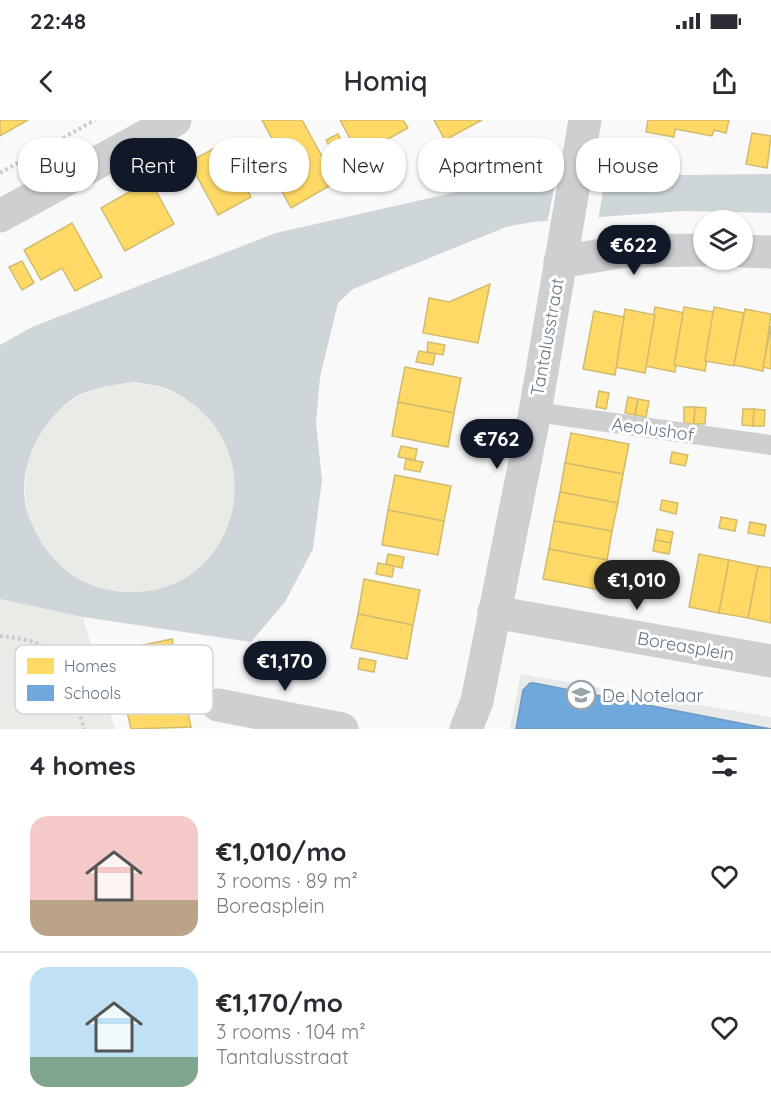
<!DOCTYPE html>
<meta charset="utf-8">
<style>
body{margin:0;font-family:Quicksand,sans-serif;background:#f2f2f3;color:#2b2b33;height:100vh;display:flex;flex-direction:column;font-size:22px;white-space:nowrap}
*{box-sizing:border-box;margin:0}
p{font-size:20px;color:#7c7c81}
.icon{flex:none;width:33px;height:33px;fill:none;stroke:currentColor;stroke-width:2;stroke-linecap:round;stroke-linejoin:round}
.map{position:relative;height:609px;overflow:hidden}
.panel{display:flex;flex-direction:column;background:#fff;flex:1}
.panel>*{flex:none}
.top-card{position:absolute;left:18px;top:18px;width:735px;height:54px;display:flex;gap:12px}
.fabs{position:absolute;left:693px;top:90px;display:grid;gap:12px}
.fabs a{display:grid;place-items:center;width:60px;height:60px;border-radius:50%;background:#fff;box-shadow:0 2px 4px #0004;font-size:30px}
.price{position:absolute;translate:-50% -51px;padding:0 14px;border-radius:21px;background:#111827;color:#fff;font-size:20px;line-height:39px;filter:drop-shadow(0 2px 3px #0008)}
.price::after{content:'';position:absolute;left:50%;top:36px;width:18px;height:14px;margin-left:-9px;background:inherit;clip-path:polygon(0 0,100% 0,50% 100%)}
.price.current{background:#222;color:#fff}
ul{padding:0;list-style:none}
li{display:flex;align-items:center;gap:18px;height:150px;padding:0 30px}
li+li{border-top:2px solid #e1e1e2}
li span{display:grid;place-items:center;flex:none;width:168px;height:120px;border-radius:18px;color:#555}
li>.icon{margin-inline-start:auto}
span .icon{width:72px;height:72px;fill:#fffc;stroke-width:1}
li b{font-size:26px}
h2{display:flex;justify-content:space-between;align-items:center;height:72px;padding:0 30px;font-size:26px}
.chip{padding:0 21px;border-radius:24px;background:#fff;box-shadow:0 2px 4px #0004;font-size:21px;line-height:54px}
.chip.current{background:#111827;color:#fff}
.status{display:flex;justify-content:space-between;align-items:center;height:42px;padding:0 30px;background:#fff;direction:ltr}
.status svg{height:16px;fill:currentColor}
header{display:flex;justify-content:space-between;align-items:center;height:78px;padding:0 30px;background:#fff;font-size:27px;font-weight:600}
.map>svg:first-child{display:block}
.built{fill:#e8e9e9}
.green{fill:#e8ebe6}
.water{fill:#ced6d9;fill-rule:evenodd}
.pier{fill:#f9f9f9}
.homes{fill:#ffd966;stroke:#d1bb6f;stroke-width:1.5}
.schools{fill:#6fa8dc;stroke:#6c99c1;stroke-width:1.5}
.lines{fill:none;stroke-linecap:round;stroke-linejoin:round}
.path{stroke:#cbcccd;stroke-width:4;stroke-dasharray:3 3;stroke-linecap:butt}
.service{stroke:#cecfd0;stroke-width:20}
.minor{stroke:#cecfd0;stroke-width:33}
.labels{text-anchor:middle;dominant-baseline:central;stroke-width:6;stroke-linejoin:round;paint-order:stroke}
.street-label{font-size:18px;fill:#657683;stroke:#fff}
.poi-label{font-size:18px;fill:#657683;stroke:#fff;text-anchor:start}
.key{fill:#fff;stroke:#d1d6da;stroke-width:1.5}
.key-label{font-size:16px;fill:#657683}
</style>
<div class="status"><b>22:48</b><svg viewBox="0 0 49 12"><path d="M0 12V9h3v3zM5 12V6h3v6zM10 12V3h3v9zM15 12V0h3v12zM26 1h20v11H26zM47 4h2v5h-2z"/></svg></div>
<header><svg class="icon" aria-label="back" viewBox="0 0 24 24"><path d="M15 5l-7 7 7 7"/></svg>Homiq<svg class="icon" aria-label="share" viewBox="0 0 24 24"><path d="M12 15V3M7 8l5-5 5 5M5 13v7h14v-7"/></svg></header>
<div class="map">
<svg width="771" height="609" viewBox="0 0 771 609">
<rect width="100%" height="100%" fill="#f9f9f9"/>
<polygon class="built" points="521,554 771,597 771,609 510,609"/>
<g class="green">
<circle cx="130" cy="368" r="105"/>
<polygon points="0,479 83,497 115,609 0,609"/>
</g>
<path class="water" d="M771,54V93L682,91L532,102L506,107L353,169L338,183L320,257L316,303L322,360L313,429L285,482L251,522L83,497L0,479V225L32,207L276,113L522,57ZM134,262C145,264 159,265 170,270C286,326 234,493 109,470C71,463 45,436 31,402C12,360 35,307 70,281C89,267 112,265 134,262Z"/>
<polygon class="pier" points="606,53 598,100 547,104 557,54"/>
<g class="homes">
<polygon points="0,0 28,0 0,16"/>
<polygon points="262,0 302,0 336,62 291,88 262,35 277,28"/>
<polygon points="340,0 403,0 408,8 359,35"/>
<polygon points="434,0 482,0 445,20"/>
<polygon points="648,0 729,0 726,13 714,10 712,16 675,9 674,17 646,12"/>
<polygon points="752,13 771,16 767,48 746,44"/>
<polygon points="338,14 356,47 344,53 326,20"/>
<polygon points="222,24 251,77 218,95 189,42"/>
<polygon points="544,29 548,50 537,52 533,31"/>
<polygon points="150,60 174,104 125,131 101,88"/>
<polygon points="72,103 102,157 75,171 62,148 41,160 24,130"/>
<polygon points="22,141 34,163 22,170 9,147"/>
<polygon points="490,164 478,223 423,213 429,178 449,182"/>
<polygon points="655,187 685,193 675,252 645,246"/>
<polygon points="684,187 714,192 705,251 674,245"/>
<polygon points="714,187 744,193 734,246 705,241"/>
<polygon points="625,189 655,195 645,253 615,247"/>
<polygon points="745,189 771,194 763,251 734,245"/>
<polygon points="594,191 624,197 615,255 583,249"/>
<polygon points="771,206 771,249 763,247"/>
<polygon points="428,222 445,225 443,235 427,232"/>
<polygon points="419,231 435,234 433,245 416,242"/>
<polygon points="405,247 461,258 454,293 398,282"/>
<polygon points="599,271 609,273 606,289 596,287"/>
<polygon points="628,277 638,279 635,295 625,293"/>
<polygon points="638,279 649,281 646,297 635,295"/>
<polygon points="398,282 454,293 448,327 392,316"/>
<polygon points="684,287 695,287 694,304 684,303"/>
<polygon points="695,287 706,288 705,304 694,304"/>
<polygon points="743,289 754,289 753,306 742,305"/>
<polygon points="754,289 765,290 764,306 753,306"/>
<polygon points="571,313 629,324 623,354 565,343"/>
<polygon points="401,326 417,329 415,340 398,337"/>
<polygon points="672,332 688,335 685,346 670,343"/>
<polygon points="406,339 423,342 420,352 404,349"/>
<polygon points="565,343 623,354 618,383 560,372"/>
<polygon points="395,355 451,366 444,401 388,390"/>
<polygon points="560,372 618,383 612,411 554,401"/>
<polygon points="662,380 678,383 676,394 660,390"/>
<polygon points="388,390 444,401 438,435 382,425"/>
<polygon points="721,397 737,400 735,411 719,408"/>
<polygon points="554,401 612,411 607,440 549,429"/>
<polygon points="750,402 766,405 764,416 748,413"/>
<polygon points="657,409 673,412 671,423 655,420"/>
<polygon points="655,420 671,423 669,434 653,431"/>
<polygon points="549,429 607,440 601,470 543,459"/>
<polygon points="388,434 404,437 402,448 386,444"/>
<polygon points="699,434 729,440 719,493 689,487"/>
<polygon points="729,440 758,446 748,498 719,493"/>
<polygon points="378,443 394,446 392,457 376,454"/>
<polygon points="758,446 771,448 771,503 748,498"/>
<polygon points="647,448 663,451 659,470 644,467"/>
<polygon points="364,459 420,470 413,505 358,494"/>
<polygon points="358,494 413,505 407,539 351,528"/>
<polygon points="172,519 183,570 125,583 118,552 147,545 143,525"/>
<polygon points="360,538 376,541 374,552 358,549"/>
<polygon points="183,570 191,607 131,609 125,583"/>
</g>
<polygon class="schools" points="530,563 534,563 771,609 516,609 523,570"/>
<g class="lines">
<g class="path">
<polyline points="0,53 95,0"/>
<path d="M0,516C15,518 33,519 46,528C67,542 78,586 84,609"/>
</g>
<polyline class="service" points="535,292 771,325"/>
<g class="minor">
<polyline points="0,96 175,0"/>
<polyline points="742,131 771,132"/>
<polyline points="560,142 625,131 704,130"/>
<polyline points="494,492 771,541"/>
<polyline points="218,585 342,609"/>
<polyline points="466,609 477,581 535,292 585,0"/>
</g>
</g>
<defs>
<g id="school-ring" transform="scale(1.5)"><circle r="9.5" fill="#fff" stroke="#99a4ac" stroke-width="1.5"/><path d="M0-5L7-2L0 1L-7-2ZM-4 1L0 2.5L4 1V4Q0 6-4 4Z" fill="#99a4ac"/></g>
</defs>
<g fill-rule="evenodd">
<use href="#school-ring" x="581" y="575"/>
</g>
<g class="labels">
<g class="street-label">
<text transform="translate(547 217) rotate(-80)">Tantalusstraat</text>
<text transform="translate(653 309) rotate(8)">Aeolushof</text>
<text transform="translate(686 526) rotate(10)">Boreasplein</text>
</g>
<g class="poi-label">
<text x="602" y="575">De Notelaar</text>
</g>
</g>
<rect x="15" y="525" width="198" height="69" rx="9" class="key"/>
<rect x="27" y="538" width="27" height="16" fill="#ffd966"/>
<rect x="27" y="565" width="27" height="16" fill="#6fa8dc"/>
<g class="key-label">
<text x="64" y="552">Homes</text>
<text x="64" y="579">Schools</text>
</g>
</svg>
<div class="fabs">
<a><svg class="icon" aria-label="layers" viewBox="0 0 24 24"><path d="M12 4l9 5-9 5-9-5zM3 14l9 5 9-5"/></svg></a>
</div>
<b class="price" style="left:634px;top:156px">€622</b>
<b class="price" style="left:497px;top:350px">€762</b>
<b class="price current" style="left:637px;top:491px">€1,010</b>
<b class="price" style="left:285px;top:572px">€1,170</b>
<div class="top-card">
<a class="chip">Buy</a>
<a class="chip current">Rent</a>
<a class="chip">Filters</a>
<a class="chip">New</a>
<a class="chip">Apartment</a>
<a class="chip">House</a>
</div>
</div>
<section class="panel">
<h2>4 homes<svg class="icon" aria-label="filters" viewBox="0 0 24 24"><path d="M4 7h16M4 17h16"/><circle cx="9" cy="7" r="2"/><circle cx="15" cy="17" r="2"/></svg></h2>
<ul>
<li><span style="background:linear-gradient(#f6c9c9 70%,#b9a48a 0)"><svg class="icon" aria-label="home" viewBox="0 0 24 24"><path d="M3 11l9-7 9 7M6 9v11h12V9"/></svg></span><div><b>€1,010/mo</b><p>3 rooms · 89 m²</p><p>Boreasplein</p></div><svg class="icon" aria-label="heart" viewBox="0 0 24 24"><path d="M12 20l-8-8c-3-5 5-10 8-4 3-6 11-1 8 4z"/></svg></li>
<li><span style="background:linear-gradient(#bfe0f5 75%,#7fa58c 0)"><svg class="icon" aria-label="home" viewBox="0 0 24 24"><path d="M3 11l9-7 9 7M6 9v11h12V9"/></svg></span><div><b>€1,170/mo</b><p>3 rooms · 104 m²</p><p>Tantalusstraat</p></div><svg class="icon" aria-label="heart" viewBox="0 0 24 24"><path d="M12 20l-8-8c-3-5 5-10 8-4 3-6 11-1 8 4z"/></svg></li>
</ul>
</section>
